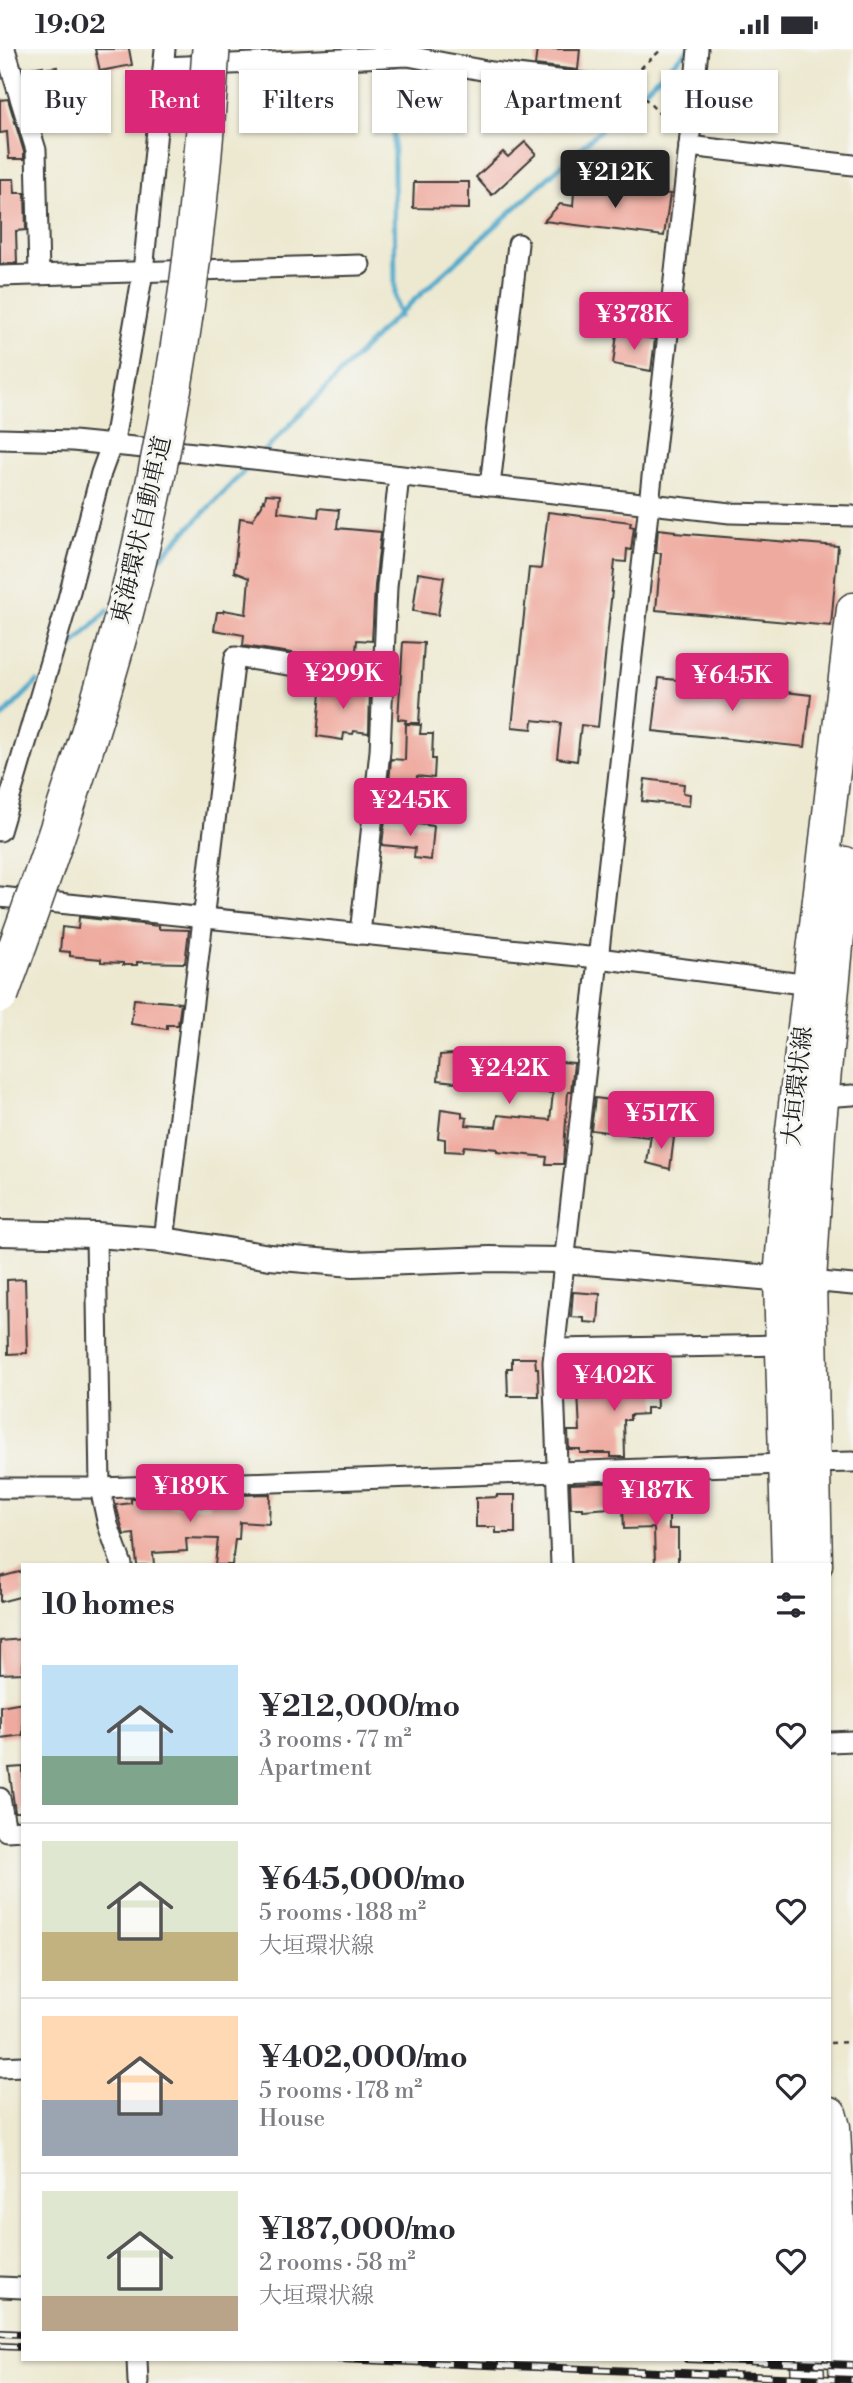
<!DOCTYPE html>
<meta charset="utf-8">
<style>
body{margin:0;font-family:"Libre Bodoni","Noto Serif JP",serif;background:#f7f7f7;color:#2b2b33;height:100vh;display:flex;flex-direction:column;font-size:26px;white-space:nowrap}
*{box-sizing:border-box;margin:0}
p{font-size:23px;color:#7c7c81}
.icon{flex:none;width:38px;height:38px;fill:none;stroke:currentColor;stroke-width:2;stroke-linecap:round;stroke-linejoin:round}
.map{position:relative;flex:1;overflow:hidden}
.side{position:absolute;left:21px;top:1514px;width:810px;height:798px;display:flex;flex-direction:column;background:#fff;border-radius:0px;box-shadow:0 2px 5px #0004}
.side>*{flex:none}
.guide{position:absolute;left:21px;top:21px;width:812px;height:63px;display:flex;gap:14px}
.price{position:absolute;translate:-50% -60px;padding:0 16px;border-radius:7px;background:#db2777;color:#fff;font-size:23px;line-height:46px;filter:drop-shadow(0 2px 4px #0008)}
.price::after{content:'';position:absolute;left:50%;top:42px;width:21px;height:16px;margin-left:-10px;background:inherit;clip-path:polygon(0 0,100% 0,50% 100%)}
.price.active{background:#222;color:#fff}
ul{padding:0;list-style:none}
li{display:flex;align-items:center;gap:21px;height:175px;padding:0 21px}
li+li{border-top:2px solid #e1e1e2}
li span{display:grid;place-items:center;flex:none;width:196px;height:140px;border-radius:0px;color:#555}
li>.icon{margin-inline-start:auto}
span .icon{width:84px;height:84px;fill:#fffc;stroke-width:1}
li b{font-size:30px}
h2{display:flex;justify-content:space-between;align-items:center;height:84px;padding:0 21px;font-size:30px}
.chip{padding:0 24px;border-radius:0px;background:#fff;box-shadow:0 2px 5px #0004;font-size:24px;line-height:63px}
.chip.active{background:#db2777;color:#fff}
.status{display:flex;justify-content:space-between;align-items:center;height:49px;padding:0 35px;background:#fff;direction:ltr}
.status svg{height:19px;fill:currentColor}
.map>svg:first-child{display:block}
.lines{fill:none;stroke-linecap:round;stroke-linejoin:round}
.stream{stroke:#4ba8ca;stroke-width:5}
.building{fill:#efaa9f}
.minor-casing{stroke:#3b3b37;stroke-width:23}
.tertiary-casing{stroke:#3b3b37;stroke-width:28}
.primary-casing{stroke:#3b3b37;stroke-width:35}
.path{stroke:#3b3b37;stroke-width:2.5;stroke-dasharray:5 5;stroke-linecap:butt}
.minor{stroke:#fff;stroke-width:19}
.tertiary{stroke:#fff;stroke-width:24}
.primary{stroke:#fff;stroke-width:32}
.rail-casing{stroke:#1c1c1c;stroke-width:8}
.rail{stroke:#f6f6f2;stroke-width:5;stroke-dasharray:16;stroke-linecap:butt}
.motorway-bridge-casing{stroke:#3b3b37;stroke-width:40;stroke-linecap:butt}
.motorway-bridge{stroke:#fff;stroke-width:37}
.labels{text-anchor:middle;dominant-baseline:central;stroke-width:6;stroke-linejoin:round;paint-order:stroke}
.street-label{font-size:24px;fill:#1c1c1c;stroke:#f6f6f2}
</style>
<div class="status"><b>19:02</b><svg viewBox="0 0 49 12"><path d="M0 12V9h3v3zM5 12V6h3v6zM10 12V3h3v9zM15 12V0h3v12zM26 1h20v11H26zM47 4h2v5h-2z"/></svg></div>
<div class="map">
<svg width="853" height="2334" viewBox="0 0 853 2334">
<rect width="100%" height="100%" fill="#f6f6f2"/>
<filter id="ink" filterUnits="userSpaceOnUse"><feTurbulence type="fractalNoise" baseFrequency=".0143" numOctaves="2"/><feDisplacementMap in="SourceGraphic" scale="14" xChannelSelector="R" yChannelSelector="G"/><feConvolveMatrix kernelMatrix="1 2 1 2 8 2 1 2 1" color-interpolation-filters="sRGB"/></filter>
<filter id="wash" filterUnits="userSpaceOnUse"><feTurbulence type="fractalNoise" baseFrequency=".00686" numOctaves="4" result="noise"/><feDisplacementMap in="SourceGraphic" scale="28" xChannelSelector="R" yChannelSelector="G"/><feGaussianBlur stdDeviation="1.57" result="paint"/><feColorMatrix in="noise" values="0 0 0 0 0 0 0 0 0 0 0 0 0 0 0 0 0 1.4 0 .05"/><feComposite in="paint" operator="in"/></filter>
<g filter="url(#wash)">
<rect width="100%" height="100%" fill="#ede9d1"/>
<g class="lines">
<g class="stream">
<polyline points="393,10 395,248 400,267"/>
<polyline points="260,407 388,275 689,0"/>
<polyline points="152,517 250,416"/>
<polyline points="58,611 108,561"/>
<polyline points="0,670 37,633"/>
</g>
</g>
<g id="blocks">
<g class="building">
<polygon points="95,0 129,0 132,16 100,22"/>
<polygon points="537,0 580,0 578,21 535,16"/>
<polygon points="43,17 43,20 57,18 60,36 64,36 66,50 46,54 43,38 30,40 24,20"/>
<polygon points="8,50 24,103 24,110 9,110 7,83 0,84 0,51"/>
<polygon points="525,93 536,105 492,146 476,128 503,103 508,108"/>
<polygon points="0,130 14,130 15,144 25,144 26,181 16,182 17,214 0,215"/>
<polygon points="414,133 469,133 469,160 413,159"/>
<polygon points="584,134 670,145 664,187 544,172 560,155 573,157 574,143"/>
<polygon points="617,285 655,290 651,322 613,315"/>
<polygon points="266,445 280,446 278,463 318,468 319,459 339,461 337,479 381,483 375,537 372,592 357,591 355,613 243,597 244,586 214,581 217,563 223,563 224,561 246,565 249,529 234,523 240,469 252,471 262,456 263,451 265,452"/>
<polygon points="548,463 631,473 630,477 634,478 631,501 627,500 626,513 615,512 598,678 581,676 577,712 557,709 561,674 533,671 532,680 512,678 529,519 541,520"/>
<polygon points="658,480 675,482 675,484 838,497 831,577 656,561 661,504 656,504"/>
<polygon points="418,524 444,528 438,566 413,562"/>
<polygon points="403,593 424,594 419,674 405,674 406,671 398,670"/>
<polygon points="659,629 811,646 805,698 653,682"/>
<polygon points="322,633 370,640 369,684 354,682 353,685 344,684 343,691 317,687"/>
<polygon points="406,675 421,676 420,685 433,685 432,710 435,710 434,729 417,727 416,738 389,734 391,710 405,711"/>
<polygon points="645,730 684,735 683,744 690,745 689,757 642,752"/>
<polygon points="385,771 434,777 431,811 414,809 415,799 382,796"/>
<polygon points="79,868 159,877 159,880 189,881 185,914 137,913 137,916 123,916 123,914 101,913 101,910 70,907 70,903 60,902 62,878 78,880"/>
<polygon points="134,950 181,954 178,976 167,976 167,980 131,975"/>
<polygon points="454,1005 574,1014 571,1043 568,1043 563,1115 546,1115 547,1108 497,1103 497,1100 464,1097 462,1103 445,1102 445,1090 438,1089 441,1060 462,1063 462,1068 467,1069 466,1076 496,1078 498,1066 550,1071 553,1044 501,1040 501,1038 438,1031 440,1006"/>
<polygon points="595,1049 652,1056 648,1088 591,1081"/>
<polygon points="651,1085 674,1088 670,1120 647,1114"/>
<polygon points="25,1230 27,1304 8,1305 7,1231"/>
<polygon points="573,1243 600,1245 598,1274 584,1273 584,1269 571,1268"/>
<polygon points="512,1309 535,1309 536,1319 538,1319 539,1347 508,1347 507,1319 512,1319"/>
<polygon points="655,1310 657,1359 646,1359 646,1365 630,1366 630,1371 624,1371 625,1408 611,1408 611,1404 580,1404 580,1400 569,1400 568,1382 580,1382 578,1343 602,1341 602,1345 633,1345 632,1311"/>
<polygon points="623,1433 624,1458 583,1461 583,1459 571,1459 570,1435"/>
<polygon points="654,1441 669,1441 669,1480 678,1480 678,1516 655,1516 654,1479 624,1480 623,1459 654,1459"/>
<polygon points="270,1445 269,1475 240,1473 239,1490 235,1490 232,1516 215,1516 218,1490 186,1489 187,1502 153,1504 154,1516 137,1516 134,1485 124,1486 116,1456 131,1454 131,1450 169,1449 169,1457 209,1458 209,1447"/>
<polygon points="497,1446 515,1446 515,1484 496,1484 496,1478 476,1478 476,1449 497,1448"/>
<polygon points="23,1522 23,1547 0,1553 0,1528"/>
<polygon points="23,1590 23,1624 0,1625 0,1592"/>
<polygon points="23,1653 23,1686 0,1689 0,1657"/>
<polygon points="23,1718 23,1763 15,1763 9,1719"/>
</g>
</g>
</g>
<g filter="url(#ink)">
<use href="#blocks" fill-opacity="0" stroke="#3b3b37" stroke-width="2"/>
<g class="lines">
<g class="minor-casing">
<g id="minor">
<polyline points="5,0 36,101 39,225"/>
<polyline points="164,18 408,7 492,23 618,38"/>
<polyline points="689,97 853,116"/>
<polyline points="0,227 360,216"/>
<polyline points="0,390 73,392 235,408 730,464 853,467"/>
<polyline points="490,437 518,195"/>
<polyline points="0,782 63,569 101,424 115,386 143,223 165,0"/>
<polyline points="0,848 598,909 810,936"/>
<polyline points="360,885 380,702 387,538 399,427"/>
<polyline points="822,1048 853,1046"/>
<polyline points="96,1186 100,1439 108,1476 122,1516"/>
<polyline points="164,1191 235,608 384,630"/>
<polyline points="810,1232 853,1236"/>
<polyline points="555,1300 782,1296"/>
<polyline points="812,1414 853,1413"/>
<polyline points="0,1439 100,1439 785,1415"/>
<polyline points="561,1516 553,1313 689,97 698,0"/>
<polyline points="830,1693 853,1692"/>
<polyline points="0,1749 6,1782 23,1781"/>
<polyline points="0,2018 23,2017"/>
<polyline points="0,2238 23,2239"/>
<polyline points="137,2310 138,2334"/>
</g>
</g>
<g class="tertiary-casing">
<polyline id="tertiary" points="0,1184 96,1186 164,1191 270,1208 353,1215 490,1210 563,1211 795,1231"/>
</g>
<g class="primary-casing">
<g id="primary">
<polyline points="788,1516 780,1230 792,1081 853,560"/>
<polyline points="816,1516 810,1232 819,1084 845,814"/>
<polyline points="830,2064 834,2078 846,2334"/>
<polyline points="807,2310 808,2334"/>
</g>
</g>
<g class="path">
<polyline points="633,26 662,0"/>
<polyline points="637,41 673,79"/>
<polyline points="830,1994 853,1993"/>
</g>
<use href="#minor" class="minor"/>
<use href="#tertiary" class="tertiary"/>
<use href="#primary" class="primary"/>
<g class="rail-casing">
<g id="rail">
<polyline points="0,2284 23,2285"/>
<polyline points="0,2297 23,2298"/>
<polyline points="339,2310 853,2331"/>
<polyline points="687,2310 853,2316"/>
</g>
</g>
<use href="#rail" class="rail"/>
<g class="motorway-bridge-casing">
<path id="motorway-bridge" d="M0,945C45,823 88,699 122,573C172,386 199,194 211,0"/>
</g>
<use href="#motorway-bridge" class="motorway-bridge"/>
</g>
</g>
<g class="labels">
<g class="street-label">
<text transform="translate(142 481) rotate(-77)">東海環状自動車道</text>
<text transform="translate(798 1037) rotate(-84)">大垣環状線</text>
</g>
</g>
</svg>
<b class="price active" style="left:615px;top:161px">¥212K</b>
<b class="price" style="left:634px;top:303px">¥378K</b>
<b class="price" style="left:343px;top:662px">¥299K</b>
<b class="price" style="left:732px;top:664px">¥645K</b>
<b class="price" style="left:410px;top:789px">¥245K</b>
<b class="price" style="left:509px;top:1057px">¥242K</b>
<b class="price" style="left:661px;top:1102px">¥517K</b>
<b class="price" style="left:614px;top:1364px">¥402K</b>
<b class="price" style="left:190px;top:1475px">¥189K</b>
<b class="price" style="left:656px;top:1479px">¥187K</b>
<div class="guide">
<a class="chip">Buy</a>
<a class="chip active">Rent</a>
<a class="chip">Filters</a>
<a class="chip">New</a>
<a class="chip">Apartment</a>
<a class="chip">House</a>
</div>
<section class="side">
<h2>10 homes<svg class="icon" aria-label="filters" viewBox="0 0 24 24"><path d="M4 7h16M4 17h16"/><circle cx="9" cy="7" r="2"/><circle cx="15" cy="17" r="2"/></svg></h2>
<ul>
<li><span style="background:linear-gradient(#bfe0f5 65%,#7fa58c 0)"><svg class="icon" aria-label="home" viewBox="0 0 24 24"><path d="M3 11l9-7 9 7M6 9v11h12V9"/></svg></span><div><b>¥212,000/mo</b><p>3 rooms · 77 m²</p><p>Apartment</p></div><svg class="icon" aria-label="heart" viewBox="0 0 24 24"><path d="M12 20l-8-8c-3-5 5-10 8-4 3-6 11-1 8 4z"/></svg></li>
<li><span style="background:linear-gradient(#dfe7d0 65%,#c2b280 0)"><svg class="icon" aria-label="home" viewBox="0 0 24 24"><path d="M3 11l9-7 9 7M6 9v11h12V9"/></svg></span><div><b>¥645,000/mo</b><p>5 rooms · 188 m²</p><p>大垣環状線</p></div><svg class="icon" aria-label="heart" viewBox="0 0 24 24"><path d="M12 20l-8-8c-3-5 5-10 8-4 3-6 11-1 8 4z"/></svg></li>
<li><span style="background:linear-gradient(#ffd9b3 60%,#9aa5b1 0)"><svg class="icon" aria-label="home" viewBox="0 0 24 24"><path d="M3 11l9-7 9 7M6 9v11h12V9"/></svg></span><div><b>¥402,000/mo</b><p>5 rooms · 178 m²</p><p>House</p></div><svg class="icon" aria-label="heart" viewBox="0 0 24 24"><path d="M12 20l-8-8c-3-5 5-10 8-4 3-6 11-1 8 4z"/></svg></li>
<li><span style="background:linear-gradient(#dfe7d0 75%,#b9a48a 0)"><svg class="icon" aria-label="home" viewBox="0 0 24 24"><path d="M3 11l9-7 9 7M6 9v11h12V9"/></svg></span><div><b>¥187,000/mo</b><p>2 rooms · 58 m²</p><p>大垣環状線</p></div><svg class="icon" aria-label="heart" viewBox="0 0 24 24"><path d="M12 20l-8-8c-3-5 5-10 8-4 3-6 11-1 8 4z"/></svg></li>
</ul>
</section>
</div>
